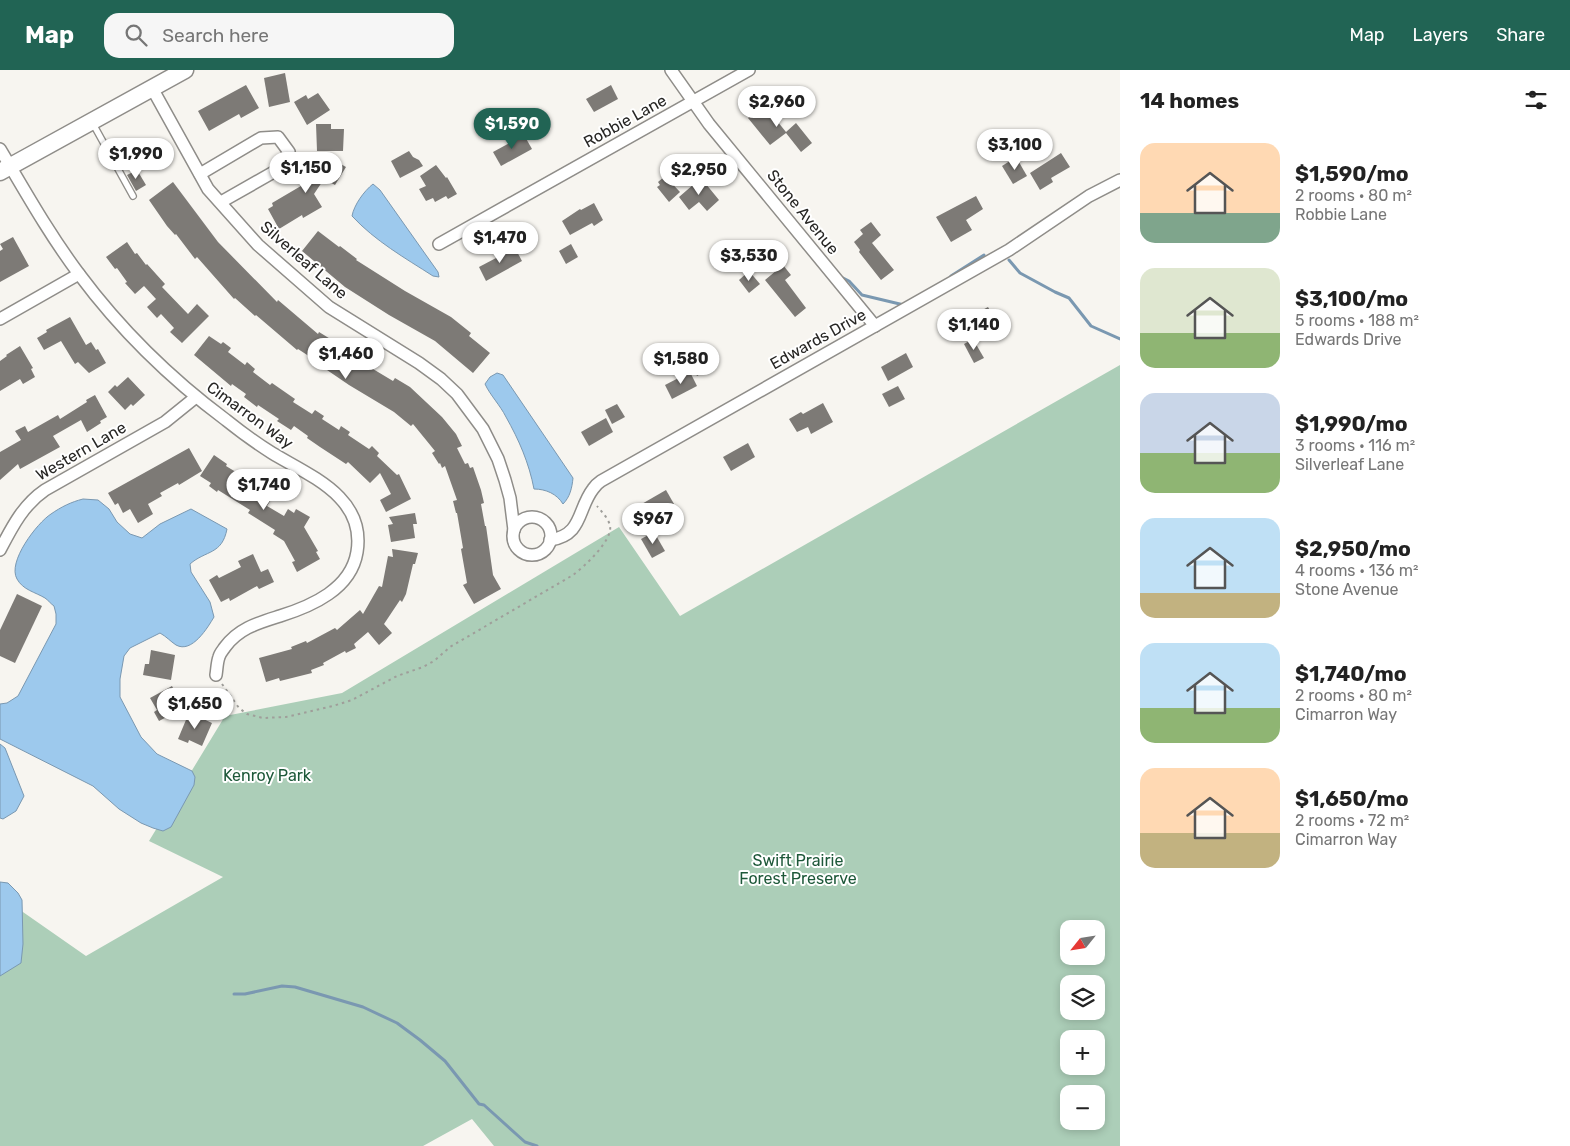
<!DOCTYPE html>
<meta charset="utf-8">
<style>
body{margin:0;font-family:Rubik,sans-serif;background:#f6f6f6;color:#222;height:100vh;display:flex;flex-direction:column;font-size:19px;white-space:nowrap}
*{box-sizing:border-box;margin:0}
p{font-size:16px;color:#767676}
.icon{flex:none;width:28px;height:28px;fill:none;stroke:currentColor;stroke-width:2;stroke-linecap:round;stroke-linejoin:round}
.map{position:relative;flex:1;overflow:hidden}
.sheet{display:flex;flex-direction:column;background:#fff;width:450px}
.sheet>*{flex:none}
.needle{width:32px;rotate:240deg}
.buttons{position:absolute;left:1060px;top:850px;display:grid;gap:10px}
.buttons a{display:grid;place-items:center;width:45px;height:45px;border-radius:10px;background:#fff;box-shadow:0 2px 8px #0003;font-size:25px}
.price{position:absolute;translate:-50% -42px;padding:0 11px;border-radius:18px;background:#fff;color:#222;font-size:16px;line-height:32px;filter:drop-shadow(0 1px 2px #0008)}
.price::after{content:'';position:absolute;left:50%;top:30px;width:15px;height:11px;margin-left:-8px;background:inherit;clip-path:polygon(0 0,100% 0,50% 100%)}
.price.selected{background:#216454;color:#fff}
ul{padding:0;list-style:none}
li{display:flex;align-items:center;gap:15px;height:125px;padding:0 20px}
li span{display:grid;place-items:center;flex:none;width:140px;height:100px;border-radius:15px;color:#555}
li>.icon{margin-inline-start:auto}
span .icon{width:60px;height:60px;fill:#fffc;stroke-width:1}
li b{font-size:21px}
h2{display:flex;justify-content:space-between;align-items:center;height:60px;padding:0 20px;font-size:21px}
header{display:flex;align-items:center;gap:30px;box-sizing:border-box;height:70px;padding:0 25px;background:#216454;color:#fff}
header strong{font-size:24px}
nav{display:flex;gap:28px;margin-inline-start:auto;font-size:18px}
.search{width:350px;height:45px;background:#f6f6f6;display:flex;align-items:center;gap:12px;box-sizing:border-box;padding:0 18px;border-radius:15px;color:#767676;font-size:19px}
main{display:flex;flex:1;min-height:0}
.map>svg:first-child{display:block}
.green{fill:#acceb8;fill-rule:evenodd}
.water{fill:#9dc9ed;stroke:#7a98b1}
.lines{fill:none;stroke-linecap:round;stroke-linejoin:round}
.stream{stroke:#7a98b1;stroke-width:3}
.building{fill:#7d7a76}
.lane-casing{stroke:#8f8d89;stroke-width:8}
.street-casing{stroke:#8f8d89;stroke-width:14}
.secondary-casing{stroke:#8f8d89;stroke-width:19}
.path{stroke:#9f9e9a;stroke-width:2;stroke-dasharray:2.5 4;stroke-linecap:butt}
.lane{stroke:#fff;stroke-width:5.5}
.street{stroke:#fff;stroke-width:11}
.secondary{stroke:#fff;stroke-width:16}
.labels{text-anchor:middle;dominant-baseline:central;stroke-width:4;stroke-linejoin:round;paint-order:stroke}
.street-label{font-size:16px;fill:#272624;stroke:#fff}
.park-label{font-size:16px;fill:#1d5839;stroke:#fff}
</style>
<header>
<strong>Map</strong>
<div class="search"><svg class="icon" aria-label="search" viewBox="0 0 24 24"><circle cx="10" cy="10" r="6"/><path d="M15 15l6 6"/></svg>Search here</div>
<nav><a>Map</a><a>Layers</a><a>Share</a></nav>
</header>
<main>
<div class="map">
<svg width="1120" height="1076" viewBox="0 0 1120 1076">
<rect width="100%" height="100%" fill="#f7f5f0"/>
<path class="green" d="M1120,295V1076H494L472,1049L423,1076H0V826L86,886L223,807L149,771L225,646L342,623L619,457L680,546ZM1069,859H1096V886H1069ZM1069,914H1096V941H1069ZM1069,969H1096V996H1069ZM1069,1024H1096V1051H1069Z"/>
<g class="water">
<path d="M373,114L380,120L438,202L439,207L433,206C405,188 375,171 352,146C354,135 364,121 373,114Z"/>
<path d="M497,303L503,305L573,408C572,418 570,427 563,434C557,424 546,419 534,419C529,393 519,370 506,347C500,335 490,325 485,314L490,307Z"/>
<path d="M83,429L98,430L109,439L117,452L130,464L142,468L160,454L191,439L227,459C222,485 206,480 190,494L191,502L210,532L214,547C208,557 192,584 176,575C170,571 167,567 160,563L130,578L124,586L120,609V627L141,667L157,684L192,701L195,707L194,715L171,757L163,761L153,758L141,753L119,739L93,716L0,669V634L7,633L18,626L56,554V544L54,536C51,534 48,530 45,528C35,522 23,520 17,509C7,492 37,453 51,444C61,437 71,432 83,429Z"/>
<polygon points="0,674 5,678 24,726 16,741 3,749 0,748"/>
<polygon points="0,812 8,813 18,823 22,830 23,874 21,893 0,906"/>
</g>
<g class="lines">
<g class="stream">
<polyline points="1009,190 1020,203 1055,222 1069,228 1091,256 1120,269"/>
<polyline points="839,206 849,211 862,225 904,235"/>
<polyline points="951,206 984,185"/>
<polyline points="234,924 245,924 282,916 295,917 363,937 397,953 420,970 445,991 479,1034 484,1035 525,1072 537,1076"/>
</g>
</g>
<g class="building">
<polygon points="285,3 290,32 269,37 264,8"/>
<polygon points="246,15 259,38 241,48 239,44 209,61 198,41"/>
<polygon points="611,15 618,29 594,42 586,29"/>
<polygon points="318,23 330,40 307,55 294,32 306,25 308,29"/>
<polygon points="768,33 776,43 773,46 786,62 796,53 812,73 801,82 786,63 770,75 748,48"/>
<polygon points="316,54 331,54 331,59 344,59 343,81 317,81"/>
<polygon points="524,65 532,79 501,96 493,82"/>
<polygon points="409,81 413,87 419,90 423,96 400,108 391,91"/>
<polygon points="1061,83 1070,97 1051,108 1053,112 1040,120 1030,103"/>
<polygon points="323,84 346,97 335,115 324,109 314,124 322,137 303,148 302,145 279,159 268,139 273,136 272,133 306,113"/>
<polygon points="1016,87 1027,106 1013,114 1002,96"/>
<polygon points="436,95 446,108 447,107 457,124 448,129 446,126 435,132 433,128 426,131 419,119 426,116 420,106"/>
<polygon points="137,100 146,115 136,121 127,105"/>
<polygon points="665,106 680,122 669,132 657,117 660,115 658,112"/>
<polygon points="701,108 719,130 707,141 699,132 689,140 679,127"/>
<polygon points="173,112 218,172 277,232 278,230 318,264 319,262 332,270 331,272 374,298 373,299 393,311 395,308 410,317 442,347 456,364 462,376 457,378 465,394 468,393 470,398 473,397 481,420 484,433 481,434 485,456 486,456 493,505 501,519 474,534 463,515 467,513 461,479 463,478 457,443 456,443 453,431 457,430 445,396 442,398 440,393 439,394 432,383 435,381 413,354 411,356 394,342 349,315 327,300 327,298 298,279 297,280 256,245 255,246 235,228 234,229 197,187 195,189 176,164 175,165 167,156 149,130"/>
<polygon points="976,126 983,139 966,150 972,160 951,172 936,147"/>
<polygon points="594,133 603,150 594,156 592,153 570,165 562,151 580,139 581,140"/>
<polygon points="871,152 881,165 872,173 894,200 881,210 859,182 860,180 854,172 863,164 860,160"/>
<polygon points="318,161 339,177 340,176 357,189 356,190 405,221 451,247 471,263 469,266 490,283 473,303 435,271 389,245 345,217 302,181"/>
<polygon points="13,167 29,196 0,212 0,181 3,179 0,174"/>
<polygon points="127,172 135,184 137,183 146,195 147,194 165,214 162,217 188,244 197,234 209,246 182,273 170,262 174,258 161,244 157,248 147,237 156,229 144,216 135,224 125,213 127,212 117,198 115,199 106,187"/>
<polygon points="571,174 578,187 566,194 559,181"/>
<polygon points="515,178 522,191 486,211 479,197"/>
<polygon points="783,195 791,205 785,210 806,238 795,247 765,210"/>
<polygon points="749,201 760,214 749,223 739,210"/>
<polygon points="988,237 996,251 971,264 964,250"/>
<polygon points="70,247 86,275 91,272 96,280 98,279 106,293 89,303 78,292 75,294 61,271 44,280 37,268 47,262 46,260"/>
<polygon points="209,266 221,274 223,272 231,278 228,282 245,295 247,292 255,299 253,302 270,315 272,313 295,329 293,332 312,344 315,340 324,346 322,349 339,360 341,356 350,362 348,365 369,379 372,376 379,383 377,386 397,405 399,404 411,429 386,442 380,430 391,424 380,403 370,413 348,392 346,394 320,377 307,368 308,366 294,356 291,360 277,351 279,349 258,335 257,337 244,327 246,324 232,314 231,316 194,285"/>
<polygon points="973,269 984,288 974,293 964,274"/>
<polygon points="20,276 33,298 31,299 35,307 23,314 20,309 0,321 0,291 7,286 6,285"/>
<polygon points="906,283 913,297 888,311 881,297"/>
<polygon points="702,287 709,299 697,306 691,294"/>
<polygon points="690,302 697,316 672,329 665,315"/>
<polygon points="128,307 145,325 133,336 131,334 125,340 108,322 115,315 117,317"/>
<polygon points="898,316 905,329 889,337 882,324"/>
<polygon points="95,325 107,347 100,351 101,353 87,362 81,350 53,366 60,377 20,399 18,394 0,410 0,382 21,370 15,361 25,356 28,362 58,345 60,349 87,332 86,330"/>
<polygon points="823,333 833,352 811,364 808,357 797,362 789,349 801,342 803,344"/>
<polygon points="617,334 625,347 612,354 605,340"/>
<polygon points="606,348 613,362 589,376 581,362"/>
<polygon points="748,373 755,387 731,401 723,387"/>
<polygon points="189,378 202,401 179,415 178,413 160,423 162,426 148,434 153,444 138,453 130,439 123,443 118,433 115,435 108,423"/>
<polygon points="214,385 227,394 226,396 274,425 267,436 284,446 288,439 294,443 296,439 310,447 304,457 318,481 316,482 320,489 297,502 292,492 295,491 284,471 273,464 275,460 248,443 250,440 218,420 217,422 209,416 211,413 200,406"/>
<polygon points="666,420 674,434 641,452 633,439"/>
<polygon points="415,443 417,454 413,454 415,468 391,472 388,455 393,454 389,447"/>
<polygon points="654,462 665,481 652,488 641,469"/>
<polygon points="392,479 418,483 415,494 413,494 406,524 402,532 400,530 384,554 392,563 379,575 368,562 354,574 356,578 346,583 345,581 323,593 324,595 311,600 312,603 280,611 279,608 266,612 259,588 292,579 291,577 306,571 307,573 335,558 337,560 360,540 363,544 379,516 382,517 388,486 393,487"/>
<polygon points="253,484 261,502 268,499 274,512 259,519 257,516 230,531 229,528 221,532 209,510 217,505 219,508 241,497 238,491"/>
<polygon points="17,524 42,536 15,593 0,586 0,560"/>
<polygon points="151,580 175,585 171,610 143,605 145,594 149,594"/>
<polygon points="172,616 179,630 178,631 182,639 159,651 154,642 157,640 150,628"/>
<polygon points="188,645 196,648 197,646 212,653 202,676 189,670 188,673 178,669"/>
</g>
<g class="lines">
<g class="lane-casing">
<polyline id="lane" points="92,52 133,126"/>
</g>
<g class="street-casing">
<g id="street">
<polyline points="671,0 709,54 875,256"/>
<polyline points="152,18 208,119 258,175 329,237 419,293 441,309 457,324 483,359 498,389 505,410 510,428 514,460"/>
<path d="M0,79C25,121 49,164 79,204C120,259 171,309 226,350C241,362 256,373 272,383C310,406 366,427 357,482C351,519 312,536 280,546C258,553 239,558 225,577C223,580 220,583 219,587C217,592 217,599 216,605"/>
<polyline points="200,104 261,68 278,67 289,82 279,99 221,132"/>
<polyline points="439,174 749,0"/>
<polyline points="0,249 79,204"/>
<circle cx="532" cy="466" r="19"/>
<path d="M550,470C583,465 577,440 593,419C595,416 598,413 601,411L1009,180L1089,126L1120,110"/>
<path d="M0,480C12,457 23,435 45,420L165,352L196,327"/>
</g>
</g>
<g class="secondary-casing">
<polyline id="secondary" points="0,102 185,0"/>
</g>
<path class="path" d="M222,614L239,638L247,644L263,648L286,647L333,636L352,630L397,606L423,597L434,591L450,577L573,505C584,497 613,470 610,456C609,449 601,441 597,436"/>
<use href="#lane" class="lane"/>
<use href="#street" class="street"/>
<use href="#secondary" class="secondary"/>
</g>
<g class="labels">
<g class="street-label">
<text transform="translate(625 51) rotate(-29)">Robbie Lane</text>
<text transform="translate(803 142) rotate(51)">Stone Avenue</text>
<text transform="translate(304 190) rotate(41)">Silverleaf Lane</text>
<text transform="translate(818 269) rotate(-29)">Edwards Drive</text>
<text transform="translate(250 345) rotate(36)">Cimarron Way</text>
<text transform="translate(81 381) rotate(-30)">Western Lane</text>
</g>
<g class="park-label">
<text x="267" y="705">Kenroy Park</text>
<text x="798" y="790">Swift Prairie<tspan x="798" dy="18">Forest Preserve</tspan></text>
</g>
</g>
</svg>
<div class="buttons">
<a><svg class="needle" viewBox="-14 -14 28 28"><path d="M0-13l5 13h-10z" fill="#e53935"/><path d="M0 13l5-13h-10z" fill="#767676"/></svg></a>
<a><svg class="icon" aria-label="layers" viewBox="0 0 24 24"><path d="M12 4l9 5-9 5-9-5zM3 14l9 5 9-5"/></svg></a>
<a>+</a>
<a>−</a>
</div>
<b class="price" style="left:777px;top:58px">$2,960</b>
<b class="price selected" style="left:512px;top:80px">$1,590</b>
<b class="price" style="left:1015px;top:101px">$3,100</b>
<b class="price" style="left:136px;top:110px">$1,990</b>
<b class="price" style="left:306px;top:124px">$1,150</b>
<b class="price" style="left:699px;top:126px">$2,950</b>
<b class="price" style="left:500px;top:194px">$1,470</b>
<b class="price" style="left:749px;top:212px">$3,530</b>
<b class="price" style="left:974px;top:281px">$1,140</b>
<b class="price" style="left:346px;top:310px">$1,460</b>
<b class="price" style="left:681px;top:315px">$1,580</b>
<b class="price" style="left:264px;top:441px">$1,740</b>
<b class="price" style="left:653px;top:475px">$967</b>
<b class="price" style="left:195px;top:660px">$1,650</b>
</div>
<section class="sheet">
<h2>14 homes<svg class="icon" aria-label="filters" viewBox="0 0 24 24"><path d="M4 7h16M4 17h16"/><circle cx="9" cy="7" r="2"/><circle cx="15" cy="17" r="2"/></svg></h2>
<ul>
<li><span style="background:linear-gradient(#ffd9b3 70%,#7fa58c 0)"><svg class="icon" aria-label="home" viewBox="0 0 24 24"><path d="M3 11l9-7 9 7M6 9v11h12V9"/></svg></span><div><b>$1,590/mo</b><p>2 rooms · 80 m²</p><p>Robbie Lane</p></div></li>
<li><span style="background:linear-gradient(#dfe7d0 65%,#8fb573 0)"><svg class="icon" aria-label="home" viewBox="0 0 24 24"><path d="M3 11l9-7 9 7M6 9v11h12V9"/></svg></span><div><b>$3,100/mo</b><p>5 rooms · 188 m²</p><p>Edwards Drive</p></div></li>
<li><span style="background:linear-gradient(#c9d6e8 60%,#8fb573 0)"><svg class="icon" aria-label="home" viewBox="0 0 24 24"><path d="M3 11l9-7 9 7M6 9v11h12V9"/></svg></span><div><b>$1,990/mo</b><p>3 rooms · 116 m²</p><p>Silverleaf Lane</p></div></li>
<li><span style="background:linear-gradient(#bfe0f5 75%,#c2b280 0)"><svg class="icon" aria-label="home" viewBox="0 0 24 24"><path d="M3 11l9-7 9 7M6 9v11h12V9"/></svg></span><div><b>$2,950/mo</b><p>4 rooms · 136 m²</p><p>Stone Avenue</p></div></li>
<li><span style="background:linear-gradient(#bfe0f5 65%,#8fb573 0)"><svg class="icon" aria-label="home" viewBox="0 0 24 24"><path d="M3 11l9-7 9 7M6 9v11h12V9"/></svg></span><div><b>$1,740/mo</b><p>2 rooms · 80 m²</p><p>Cimarron Way</p></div></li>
<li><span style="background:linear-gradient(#ffd9b3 65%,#c2b280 0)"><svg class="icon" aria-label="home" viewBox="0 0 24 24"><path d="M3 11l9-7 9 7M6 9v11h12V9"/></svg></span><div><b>$1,650/mo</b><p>2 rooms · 72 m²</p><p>Cimarron Way</p></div></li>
</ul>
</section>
</main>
